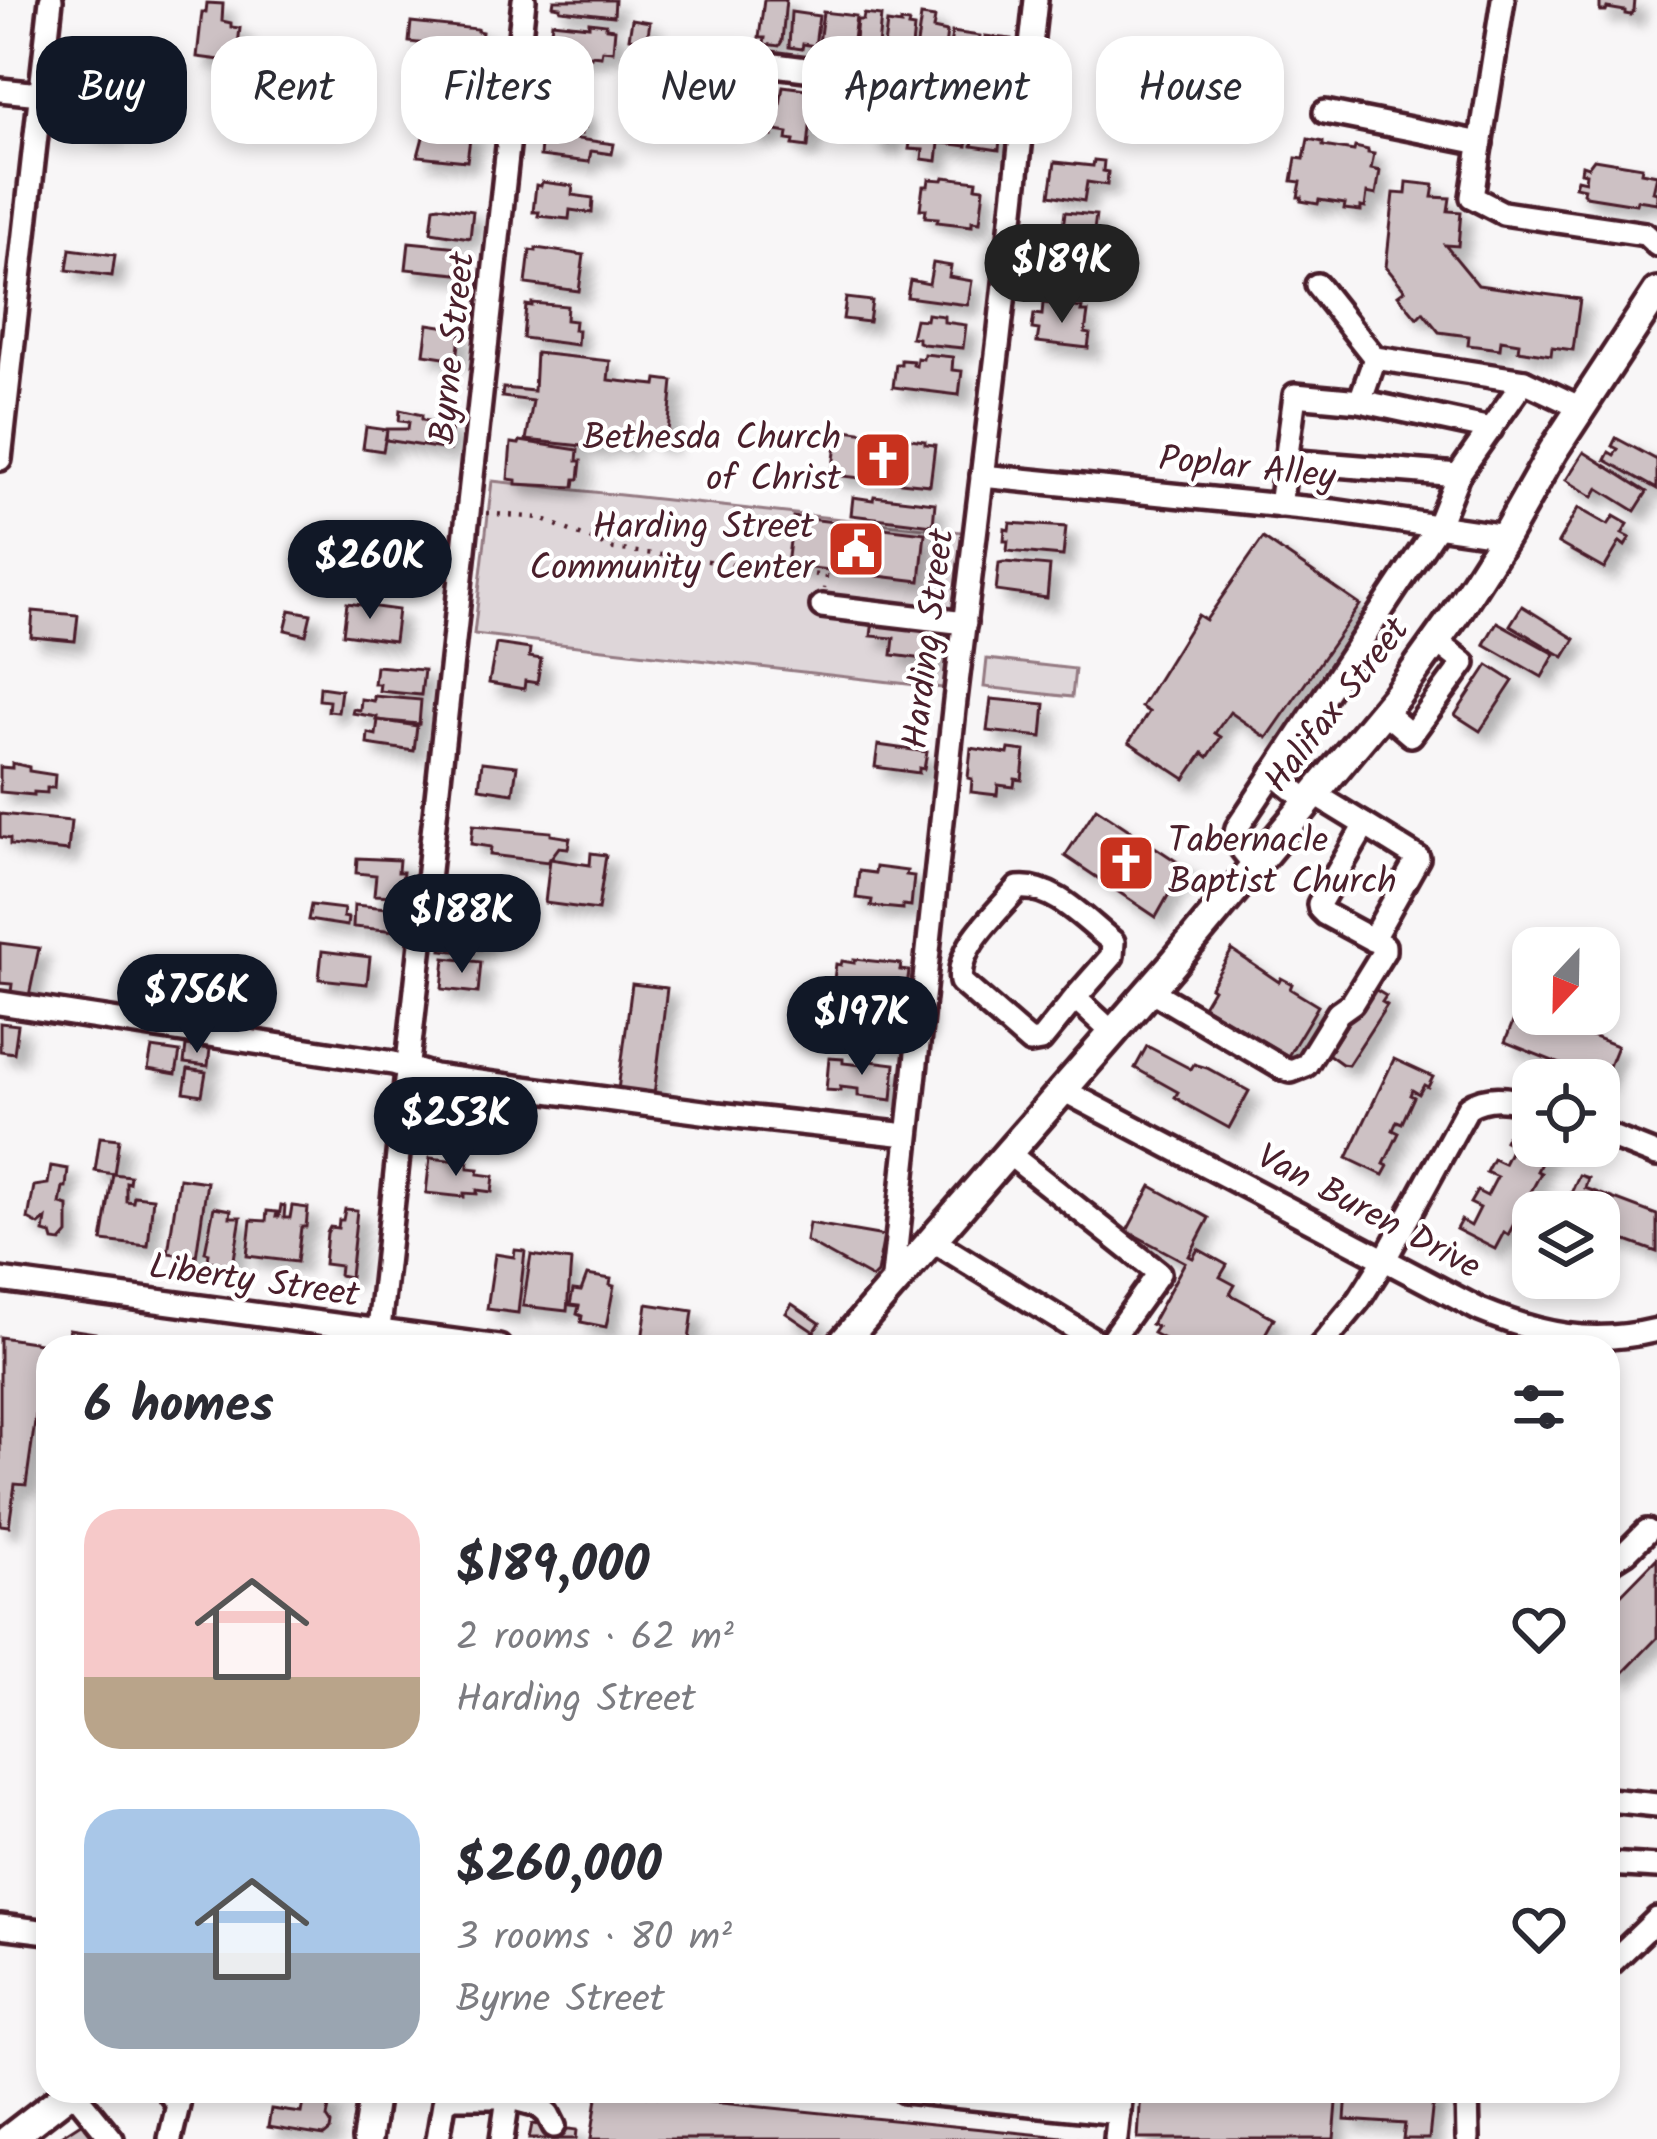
<!DOCTYPE html>
<meta charset="utf-8">
<style>
body{margin:0;font-family:Kalam,sans-serif;background:#f2f2f3;color:#2b2b33;height:100vh;display:flex;flex-direction:column;font-size:45px;white-space:nowrap}
*{box-sizing:border-box;margin:0}
p{font-size:39px;color:#7c7c81}
.icon{flex:none;width:66px;height:66px;fill:none;stroke:currentColor;stroke-width:2;stroke-linecap:round;stroke-linejoin:round}
.map{position:relative;flex:1;overflow:hidden}
.sheet{position:absolute;left:36px;top:1335px;width:1584px;height:768px;display:flex;flex-direction:column;background:#fff;border-radius:36px;box-shadow:0 6px 18px #0003}
.sheet>*{flex:none}
.banner{position:absolute;left:36px;top:36px;width:1587px;height:108px;display:flex;gap:24px}
.needle{width:78px;rotate:202deg}
.fabs{position:absolute;left:1512px;top:927px;display:grid;gap:24px}
.fabs a{display:grid;place-items:center;width:108px;height:108px;border-radius:24px;background:#fff;box-shadow:0 6px 18px #0003;font-size:60px}
.price{position:absolute;translate:-50% -102px;padding:0 27px;border-radius:42px;background:#111827;color:#fff;font-size:39px;line-height:78px;filter:drop-shadow(0 3px 6px #0008)}
.price::after{content:'';position:absolute;left:50%;top:72px;width:36px;height:27px;margin-left:-18px;background:inherit;clip-path:polygon(0 0,100% 0,50% 100%)}
.price.current{background:#222;color:#fff}
ul{padding:0;list-style:none}
li{display:flex;align-items:center;gap:36px;height:300px;padding:0 48px}
li span{display:grid;place-items:center;flex:none;width:336px;height:240px;border-radius:36px;color:#555}
li>.icon{margin-inline-start:auto}
span .icon{width:144px;height:144px;fill:#fffc;stroke-width:1}
li b{font-size:51px}
h2{display:flex;justify-content:space-between;align-items:center;height:144px;padding:0 48px;font-size:51px}
.pill{padding:0 42px;border-radius:36px;background:#fff;box-shadow:0 6px 18px #0003;font-size:42px;line-height:108px}
.pill.current{background:#111827;color:#fff}
.map>svg:first-child{display:block}
.green{fill:#ded6d9;stroke:#947a82;stroke-width:3}
.building{fill:#cdc1c4;stroke:#4a1f2b;stroke-width:3;filter:url(#shadow)}
.lines{fill:none;stroke-linecap:round;stroke-linejoin:round}
.minor-casing{stroke:#4a1f2b;stroke-width:30}
.major-casing{stroke:#4a1f2b;stroke-width:36}
.path{stroke:#4a1f2b;stroke-width:4.5;stroke-dasharray:3 9;stroke-linecap:butt}
.minor{stroke:#fff;stroke-width:21}
.major{stroke:#fff;stroke-width:27}
.labels{text-anchor:middle;dominant-baseline:central;stroke-width:9;stroke-linejoin:round;paint-order:stroke}
.street-label{font-size:36px;fill:#4a1f2b;stroke:#fff}
.poi-label{font-size:36px;fill:#4a1f2b;stroke:#fff;text-anchor:end}
</style>
<div class="map">
<svg width="1657" height="2139" viewBox="0 0 1657 2139">
<defs>
<filter id="shadow"><feDropShadow dx="10" dy="10" stdDeviation="6" flood-color="#0004"/></filter>
</defs>
<rect width="100%" height="100%" fill="#f8f6f7"/>
<filter id="ink" filterUnits="userSpaceOnUse"><feTurbulence type="fractalNoise" baseFrequency=".00833" numOctaves="2"/><feDisplacementMap in="SourceGraphic" scale="24" xChannelSelector="R" yChannelSelector="G"/><feConvolveMatrix kernelMatrix="1 2 1 2 8 2 1 2 1" color-interpolation-filters="sRGB"/></filter>
<g filter="url(#ink)">
<g class="green">
<polygon points="492,481 962,532 943,688 474,634"/>
<polygon points="987,659 1075,669 1072,697 984,687"/>
</g>
<g class="building">
<polygon points="554,0 615,0 614,16 560,10 560,7 553,6"/>
<polygon points="764,0 786,0 782,41 779,46 764,44 765,38 759,38"/>
<polygon points="1600,0 1635,0 1634,11 1631,15 1625,14 1625,11 1607,8 1606,11 1600,11"/>
<polygon points="207,3 223,4 222,21 231,23 231,27 240,28 236,62 197,57 202,12 206,12"/>
<polygon points="791,12 819,16 815,46 803,44 802,49 789,47"/>
<polygon points="823,12 856,16 851,56 818,52"/>
<polygon points="864,14 881,16 877,57 864,56 865,51 854,50 857,20 863,20"/>
<polygon points="921,16 935,18 933,29 947,32 943,62 930,60 930,65 918,63 919,58 915,58"/>
<polygon points="632,19 650,22 647,41 629,38"/>
<polygon points="411,22 477,29 477,31 482,32 480,50 409,42"/>
<polygon points="552,22 589,26 589,22 606,24 606,28 615,29 613,51 602,50 601,56 591,55 591,57 549,49"/>
<polygon points="901,22 909,23 908,27 914,28 911,57 897,55 897,60 885,59 886,54 883,54 887,23 901,25"/>
<polygon points="952,32 980,36 976,65 948,61"/>
<polygon points="985,36 1012,39 1007,75 982,72"/>
<polygon points="755,85 776,87 772,136 753,134 755,120 749,119 752,89 755,90"/>
<polygon points="783,86 814,90 808,147 793,145 794,141 787,140 788,133 776,131"/>
<polygon points="89,88 114,91 113,98 148,103 145,131 112,128 111,134 84,131"/>
<polygon points="833,95 847,96 847,102 855,103 853,125 848,125 848,129 838,129 839,123 822,122 823,99 833,100"/>
<polygon points="871,99 890,101 890,106 896,107 893,139 890,139 889,144 876,143 877,138 873,138 874,127 862,126 864,103 871,103"/>
<polygon points="911,102 943,107 937,161 922,159 923,150 909,149 910,143 906,142"/>
<polygon points="949,108 958,109 957,115 970,116 967,146 943,143"/>
<polygon points="551,110 584,112 585,127 581,126 581,134 548,130"/>
<polygon points="978,111 1002,114 999,150 972,146"/>
<polygon points="426,126 471,131 467,161 418,156"/>
<polygon points="542,134 614,144 612,154 591,151 589,162 540,156"/>
<polygon points="1308,139 1323,142 1323,146 1354,151 1355,147 1368,150 1368,153 1374,154 1371,169 1380,171 1376,195 1367,193 1365,208 1361,207 1361,211 1344,209 1345,204 1319,200 1318,204 1301,201 1302,197 1298,197 1301,182 1292,181 1296,158 1304,159"/>
<polygon points="1594,159 1642,167 1641,172 1657,175 1653,192 1657,193 1657,203 1637,200 1636,204 1586,196 1583,193 1584,188 1575,186 1577,179 1585,181 1586,173 1581,172 1582,165 1588,167"/>
<polygon points="1094,160 1104,161 1103,171 1108,172 1107,185 1087,182 1084,201 1050,195 1055,162 1093,166"/>
<polygon points="944,177 977,181 976,187 984,188 980,222 972,221 972,226 937,222 938,218 925,217 926,209 920,209 923,186 928,186 929,179 943,180"/>
<polygon points="542,182 573,186 572,195 593,198 592,213 570,210 569,219 538,216 539,212 533,212 536,185 541,186"/>
<polygon points="1407,182 1434,185 1432,197 1450,198 1448,211 1461,212 1458,246 1445,245 1478,285 1580,299 1573,350 1552,347 1551,355 1518,350 1519,343 1501,340 1500,349 1468,345 1469,336 1439,332 1423,312 1417,318 1398,295 1405,290 1386,267 1394,193 1406,194"/>
<polygon points="439,206 473,211 470,238 431,232 434,207"/>
<polygon points="1065,212 1096,215 1091,254 1060,250"/>
<polygon points="409,242 460,247 457,274 406,269"/>
<polygon points="536,248 584,255 579,291 526,284 530,250 536,251"/>
<polygon points="70,249 115,255 112,276 67,270"/>
<polygon points="933,263 951,266 949,277 972,281 968,305 907,297 910,280 929,284"/>
<polygon points="846,298 872,301 869,322 843,319"/>
<polygon points="532,303 567,306 566,320 575,321 574,330 578,330 577,345 523,338 526,305 532,306"/>
<polygon points="1043,303 1082,308 1081,312 1088,312 1085,333 1090,334 1088,348 1037,342 1039,330 1032,329 1034,314 1042,315"/>
<polygon points="927,314 944,316 944,322 966,325 963,348 923,344 918,342 918,338 911,337 915,319 926,320"/>
<polygon points="428,324 461,329 457,359 424,354"/>
<polygon points="536,353 610,361 608,380 656,385 657,379 673,381 667,442 650,440 651,434 630,432 628,445 601,443 601,448 526,440 533,401 502,397 503,388 534,391"/>
<polygon points="924,354 953,357 952,370 962,371 959,395 893,387 896,364 901,364 901,360 913,361 913,365 916,366 917,358 923,359"/>
<polygon points="400,410 422,415 422,420 452,425 449,450 386,440 387,429 408,429 409,422 399,421"/>
<polygon points="366,427 387,430 383,451 363,448"/>
<polygon points="838,429 925,441 925,444 935,445 930,485 832,475"/>
<polygon points="1616,438 1657,460 1657,489 1605,460 1609,452 1614,455 1618,449 1612,446"/>
<polygon points="520,441 578,450 577,461 581,461 579,479 575,479 574,487 516,484 516,480 508,479 511,443 519,444"/>
<polygon points="1584,452 1647,492 1635,511 1598,488 1593,497 1566,480"/>
<polygon points="874,496 935,503 933,525 851,515 853,497 873,500"/>
<polygon points="1578,508 1608,525 1614,516 1628,524 1622,534 1630,538 1625,546 1620,542 1604,569 1558,543"/>
<polygon points="793,517 925,533 920,581 787,565"/>
<polygon points="1010,523 1066,527 1063,556 1007,551 1008,541 1004,541 1005,529 1009,530"/>
<polygon points="1263,538 1360,605 1267,738 1230,712 1215,733 1221,737 1208,757 1203,753 1185,779 1129,742 1149,712 1141,707 1198,615 1206,620"/>
<polygon points="1004,562 1050,566 1047,598 996,591 999,563"/>
<polygon points="347,603 398,610 394,641 343,634"/>
<polygon points="1522,606 1575,639 1564,657 1510,625"/>
<polygon points="290,610 311,614 306,635 285,630"/>
<polygon points="33,611 78,615 75,641 31,637"/>
<polygon points="873,620 937,628 933,660 892,655 894,638 871,636"/>
<polygon points="1497,622 1555,654 1542,677 1484,644"/>
<polygon points="496,644 530,649 529,657 541,659 537,683 525,681 524,689 489,683"/>
<polygon points="1488,665 1513,681 1480,731 1455,715"/>
<polygon points="376,666 424,670 421,695 379,691 380,684 374,684"/>
<polygon points="320,687 341,690 338,712 328,711 329,701 319,700"/>
<polygon points="374,696 421,700 419,724 376,720 377,717 352,713 353,709 360,710 361,699 374,701"/>
<polygon points="991,699 1045,704 1042,737 987,731"/>
<polygon points="378,720 417,726 414,751 367,744 368,733 376,735"/>
<polygon points="878,745 927,752 924,769 919,768 919,773 875,767"/>
<polygon points="971,748 1008,754 1009,749 1025,751 1022,780 1015,779 1014,787 998,785 997,795 971,792 972,779 968,778"/>
<polygon points="482,762 517,766 513,793 479,788"/>
<polygon points="12,763 29,767 29,771 55,775 54,788 47,788 47,793 34,792 34,795 0,792 0,767 12,768"/>
<polygon points="1096,808 1188,869 1181,880 1178,878 1156,917 1065,856"/>
<polygon points="0,814 71,821 68,851 10,845 10,839 0,837"/>
<polygon points="473,825 551,832 551,835 570,838 568,848 559,847 548,862 490,855 491,847 471,844"/>
<polygon points="591,853 606,855 598,910 545,903 550,859 590,865"/>
<polygon points="357,858 399,860 398,872 403,872 401,888 396,887 395,896 374,895 376,875 356,873"/>
<polygon points="876,867 907,871 906,875 914,876 911,906 903,905 903,909 871,906 872,900 856,898 859,871 875,873"/>
<polygon points="311,905 344,909 343,917 348,918 347,926 308,920"/>
<polygon points="354,905 400,909 398,931 353,927"/>
<polygon points="445,918 477,921 477,926 483,927 481,949 475,949 474,953 442,950"/>
<polygon points="0,943 39,948 29,996 11,993 12,984 0,983"/>
<polygon points="1232,950 1279,982 1281,978 1292,984 1290,989 1318,1006 1288,1056 1203,1006 1213,989 1210,987"/>
<polygon points="322,951 370,957 367,984 319,979"/>
<polygon points="445,958 481,962 478,993 442,989"/>
<polygon points="854,959 901,964 900,970 909,971 906,993 899,992 898,997 864,993 865,987 839,985 839,979 834,979 836,964 841,965 842,961 854,963"/>
<polygon points="632,984 667,988 654,1095 618,1090"/>
<polygon points="1371,987 1386,996 1382,1002 1387,1005 1348,1065 1342,1064 1328,1054"/>
<polygon points="818,999 849,1004 849,1006 854,1007 855,1001 866,1003 864,1015 867,1015 868,1009 877,1010 878,999 889,1001 887,1011 902,1015 901,1023 895,1023 894,1034 899,1034 898,1045 863,1040 865,1033 862,1033 861,1041 831,1037 832,1027 801,1019 803,1000 817,1002"/>
<polygon points="1519,1007 1617,1046 1603,1081 1505,1042"/>
<polygon points="0,1023 18,1025 14,1053 0,1051"/>
<polygon points="186,1046 210,1049 208,1066 184,1063"/>
<polygon points="1147,1046 1191,1069 1194,1064 1207,1068 1249,1091 1229,1128 1187,1105 1175,1097 1178,1092 1135,1068"/>
<polygon points="152,1048 180,1052 176,1074 148,1069"/>
<polygon points="829,1058 843,1059 843,1063 862,1065 862,1060 895,1064 892,1100 858,1096 858,1089 840,1087 840,1091 826,1090"/>
<polygon points="1394,1059 1433,1077 1428,1087 1424,1085 1419,1094 1412,1090 1410,1095 1414,1097 1402,1123 1397,1121 1393,1130 1399,1133 1384,1164 1388,1166 1383,1175 1347,1158"/>
<polygon points="188,1069 206,1072 202,1095 184,1092"/>
<polygon points="1508,1133 1546,1153 1537,1171 1541,1173 1508,1235 1504,1232 1495,1249 1456,1229 1461,1220 1471,1226 1480,1208 1470,1203 1477,1191 1487,1196 1497,1177 1486,1172 1493,1159 1504,1164 1513,1146 1504,1141"/>
<polygon points="100,1137 119,1139 114,1174 95,1171"/>
<polygon points="430,1158 468,1162 468,1168 479,1169 478,1174 494,1176 492,1192 477,1190 477,1194 464,1193 464,1197 426,1193"/>
<polygon points="51,1166 68,1169 66,1187 63,1187 60,1204 68,1206 68,1234 61,1242 53,1241 51,1234 44,1232 46,1219 39,1225 28,1219 34,1186 48,1184"/>
<polygon points="113,1174 130,1176 129,1183 126,1182 126,1201 133,1202 134,1196 153,1198 148,1246 102,1241"/>
<polygon points="1579,1175 1588,1178 1585,1188 1657,1215 1657,1252 1599,1231 1599,1212 1563,1212"/>
<polygon points="179,1178 207,1182 196,1257 168,1253"/>
<polygon points="1151,1186 1209,1218 1189,1256 1193,1258 1198,1249 1227,1265 1220,1277 1235,1285 1230,1294 1274,1318 1258,1347 1179,1347 1153,1333 1157,1327 1151,1324 1185,1262 1127,1231"/>
<polygon points="281,1205 285,1206 284,1218 290,1218 292,1206 308,1208 306,1227 301,1227 297,1262 247,1256 251,1220 266,1221 267,1211 277,1212 276,1217 279,1217"/>
<polygon points="214,1207 231,1210 230,1217 241,1217 233,1265 208,1261 209,1253 205,1252"/>
<polygon points="345,1209 357,1210 350,1277 339,1275 340,1266 324,1264 327,1233 330,1227 338,1228 339,1220 343,1220"/>
<polygon points="809,1223 884,1236 877,1273 872,1278 806,1241"/>
<polygon points="515,1250 525,1251 518,1313 487,1309 495,1254 514,1257"/>
<polygon points="531,1255 571,1261 567,1311 523,1306"/>
<polygon points="587,1275 611,1279 610,1285 614,1286 606,1327 581,1322 582,1316 577,1314 579,1306 570,1305 573,1290 581,1291"/>
<polygon points="647,1304 693,1311 688,1347 642,1341"/>
<polygon points="792,1304 820,1323 814,1332 786,1313"/>
<polygon points="69,1329 95,1333 92,1347 66,1347"/>
<polygon points="0,1337 46,1344 26,1485 15,1484 9,1526 0,1525"/>
<polygon points="1657,1558 1657,1638 1621,1675 1611,1665 1608,1668 1608,1608"/>
<polygon points="598,2091 601,2091 1083,2139 591,2139"/>
<polygon points="1141,2091 1338,2091 1334,2139 1138,2139"/>
<polygon points="1347,2091 1434,2091 1429,2139 1403,2139 1405,2124 1345,2120"/>
<polygon points="304,2096 330,2101 327,2118 331,2124 330,2131 324,2136 268,2127 271,2109 301,2113"/>
<polygon points="87,2119 100,2139 56,2139"/>
<polygon points="532,2124 577,2130 576,2139 529,2139"/>
</g>
<g class="lines">
<g class="minor-casing">
<g id="minor">
<polyline points="1503,0 1472,197 1503,213 1645,234 1657,245"/>
<polyline points="751,62 884,79 1026,93"/>
<polyline points="0,90 41,94"/>
<polyline points="1325,112 1481,143"/>
<polyline points="1317,285 1375,358 1524,381 1581,408"/>
<polyline points="1360,401 1491,429"/>
<polyline points="0,459 51,0"/>
<polyline points="1286,461 1458,475 1524,381"/>
<polyline points="982,476 1333,511 1505,536"/>
<polyline points="1280,506 1295,395 1360,401 1375,358"/>
<polyline points="822,606 965,623"/>
<polyline points="1384,712 1411,735 1464,663 1436,641"/>
<polyline points="1273,773 1309,802"/>
<polyline points="1316,795 1365,825"/>
<path d="M1256,866C1246,854 1233,844 1237,828L1438,525L1458,475"/>
<polyline points="1150,990 1282,1068 1291,1071 1306,1065 1338,1013 1352,1003 1384,951 1384,946 1325,914 1320,909 1319,904 1365,825 1418,858 1372,940"/>
<path d="M1075,998L1112,956L1113,942C1086,921 1054,884 1018,888C997,913 955,948 961,982L1030,1042L1041,1040L1075,998L1113,1033"/>
<polyline points="0,1003 393,1063 434,1076 718,1114 907,1135"/>
<path d="M1063,1090L1480,1310C1541,1335 1591,1346 1657,1330"/>
<polyline points="1599,1132 1657,1155"/>
<polyline points="1008,1153 1159,1273 1106,1347"/>
<polyline points="932,1240 1105,1347"/>
<polyline points="0,1280 499,1347"/>
<polyline points="892,1286 955,700 999,338 1036,0"/>
<polyline points="377,1347 524,0"/>
<path d="M1320,1347L1359,1300L1385,1259L1468,1107C1488,1094 1512,1098 1533,1106"/>
<polyline points="1608,1563 1627,1551 1647,1531"/>
<polyline points="1608,1800 1657,1805"/>
<polyline points="1608,1864 1657,1867"/>
<polyline points="0,1926 48,1932"/>
<polyline points="1608,1966 1657,1919"/>
<polyline points="73,2091 112,2139"/>
<polyline points="168,2091 178,2105 170,2139"/>
<polyline points="904,2091 1119,2113"/>
<polyline points="1467,2091 1468,2139"/>
<polyline points="438,2139 444,2103 453,2097 508,2097 538,2105 548,2114 554,2126"/>
<polyline points="502,2139 509,2091"/>
<polyline points="1116,2139 1121,2091"/>
</g>
</g>
<g class="major-casing">
<g id="major">
<polyline points="839,1347 1171,966 1398,694 1454,616 1505,536 1553,451 1657,292"/>
<polyline points="9,2139 71,2091"/>
<polyline points="367,2139 374,2091"/>
</g>
</g>
<polyline class="path" points="486,513 539,518 614,549 826,576 824,589"/>
<use href="#minor" class="minor"/>
<use href="#major" class="major"/>
</g>
</g>
<defs>
<g id="church-square" transform="scale(3)"><rect x="-9" y="-9" width="18" height="18" rx="4" fill="#c8321e" stroke="#fff"/><path d="M-1.2-6h2.4v3.5h3.3v2.4h-3.3V6h-2.4V-.1h-3.3v-2.4h3.3Z" fill="#fff"/></g>
<g id="civic-square" transform="scale(3)"><rect x="-9" y="-9" width="18" height="18" rx="4" fill="#c8321e" stroke="#fff"/><path d="M-.6-6.5H3V-4.5H.6V-3L4-1V1h2V6H-6V1h2V-1L-.6-3ZM-1.2 2.5V6h2.4V2.5Z" fill="#fff"/></g>
</defs>
<g fill-rule="evenodd">
<use href="#church-square" x="883" y="460"/>
<use href="#civic-square" x="856" y="549"/>
<use href="#church-square" x="1126" y="863"/>
</g>
<g class="labels">
<g class="street-label">
<text transform="translate(454 348) rotate(-84)">Byrne Street</text>
<text transform="translate(1247 469) rotate(6)">Poplar Alley</text>
<text transform="translate(930 639) rotate(-83)">Harding Street</text>
<text transform="translate(1338 706) rotate(-52)">Halifax Street</text>
<text transform="translate(1368 1213) rotate(28)">Van Buren Drive</text>
<text transform="translate(254 1282) rotate(8)">Liberty Street</text>
</g>
<g class="poi-label">
<text x="841" y="439">Bethesda Church<tspan x="841" dy="41">of Christ</tspan></text>
<text x="814" y="528">Harding Street<tspan x="814" dy="41">Community Center</tspan></text>
<text x="1168" y="842" text-anchor="start">Tabernacle<tspan x="1168" dy="41">Baptist Church</tspan></text>
</g>
</g>
</svg>
<div class="fabs">
<a><svg class="needle" viewBox="-14 -14 28 28"><path d="M0-13l5 13h-10z" fill="#e53935"/><path d="M0 13l5-13h-10z" fill="#7c7c81"/></svg></a>
<a><svg class="icon" aria-label="locate" viewBox="0 0 24 24"><circle cx="12" cy="12" r="6"/><path d="M12 2v4M12 18v4M2 12h4M18 12h4"/></svg></a>
<a><svg class="icon" aria-label="layers" viewBox="0 0 24 24"><path d="M12 4l9 5-9 5-9-5zM3 14l9 5 9-5"/></svg></a>
</div>
<b class="price current" style="left:1062px;top:326px">$189K</b>
<b class="price" style="left:370px;top:622px">$260K</b>
<b class="price" style="left:462px;top:976px">$188K</b>
<b class="price" style="left:197px;top:1056px">$756K</b>
<b class="price" style="left:862px;top:1078px">$197K</b>
<b class="price" style="left:456px;top:1179px">$253K</b>
<div class="banner">
<a class="pill current">Buy</a>
<a class="pill">Rent</a>
<a class="pill">Filters</a>
<a class="pill">New</a>
<a class="pill">Apartment</a>
<a class="pill">House</a>
</div>
<section class="sheet">
<h2>6 homes<svg class="icon" aria-label="filters" viewBox="0 0 24 24"><path d="M4 7h16M4 17h16"/><circle cx="9" cy="7" r="2"/><circle cx="15" cy="17" r="2"/></svg></h2>
<ul>
<li><span style="background:linear-gradient(#f6c9c9 70%,#b9a48a 0)"><svg class="icon" aria-label="home" viewBox="0 0 24 24"><path d="M3 11l9-7 9 7M6 9v11h12V9"/></svg></span><div><b>$189,000</b><p>2 rooms · 62 m²</p><p>Harding Street</p></div><svg class="icon" aria-label="heart" viewBox="0 0 24 24"><path d="M12 20l-8-8c-3-5 5-10 8-4 3-6 11-1 8 4z"/></svg></li>
<li><span style="background:linear-gradient(#a9c7e8 60%,#9aa5b1 0)"><svg class="icon" aria-label="home" viewBox="0 0 24 24"><path d="M3 11l9-7 9 7M6 9v11h12V9"/></svg></span><div><b>$260,000</b><p>3 rooms · 80 m²</p><p>Byrne Street</p></div><svg class="icon" aria-label="heart" viewBox="0 0 24 24"><path d="M12 20l-8-8c-3-5 5-10 8-4 3-6 11-1 8 4z"/></svg></li>
</ul>
</section>
</div>
